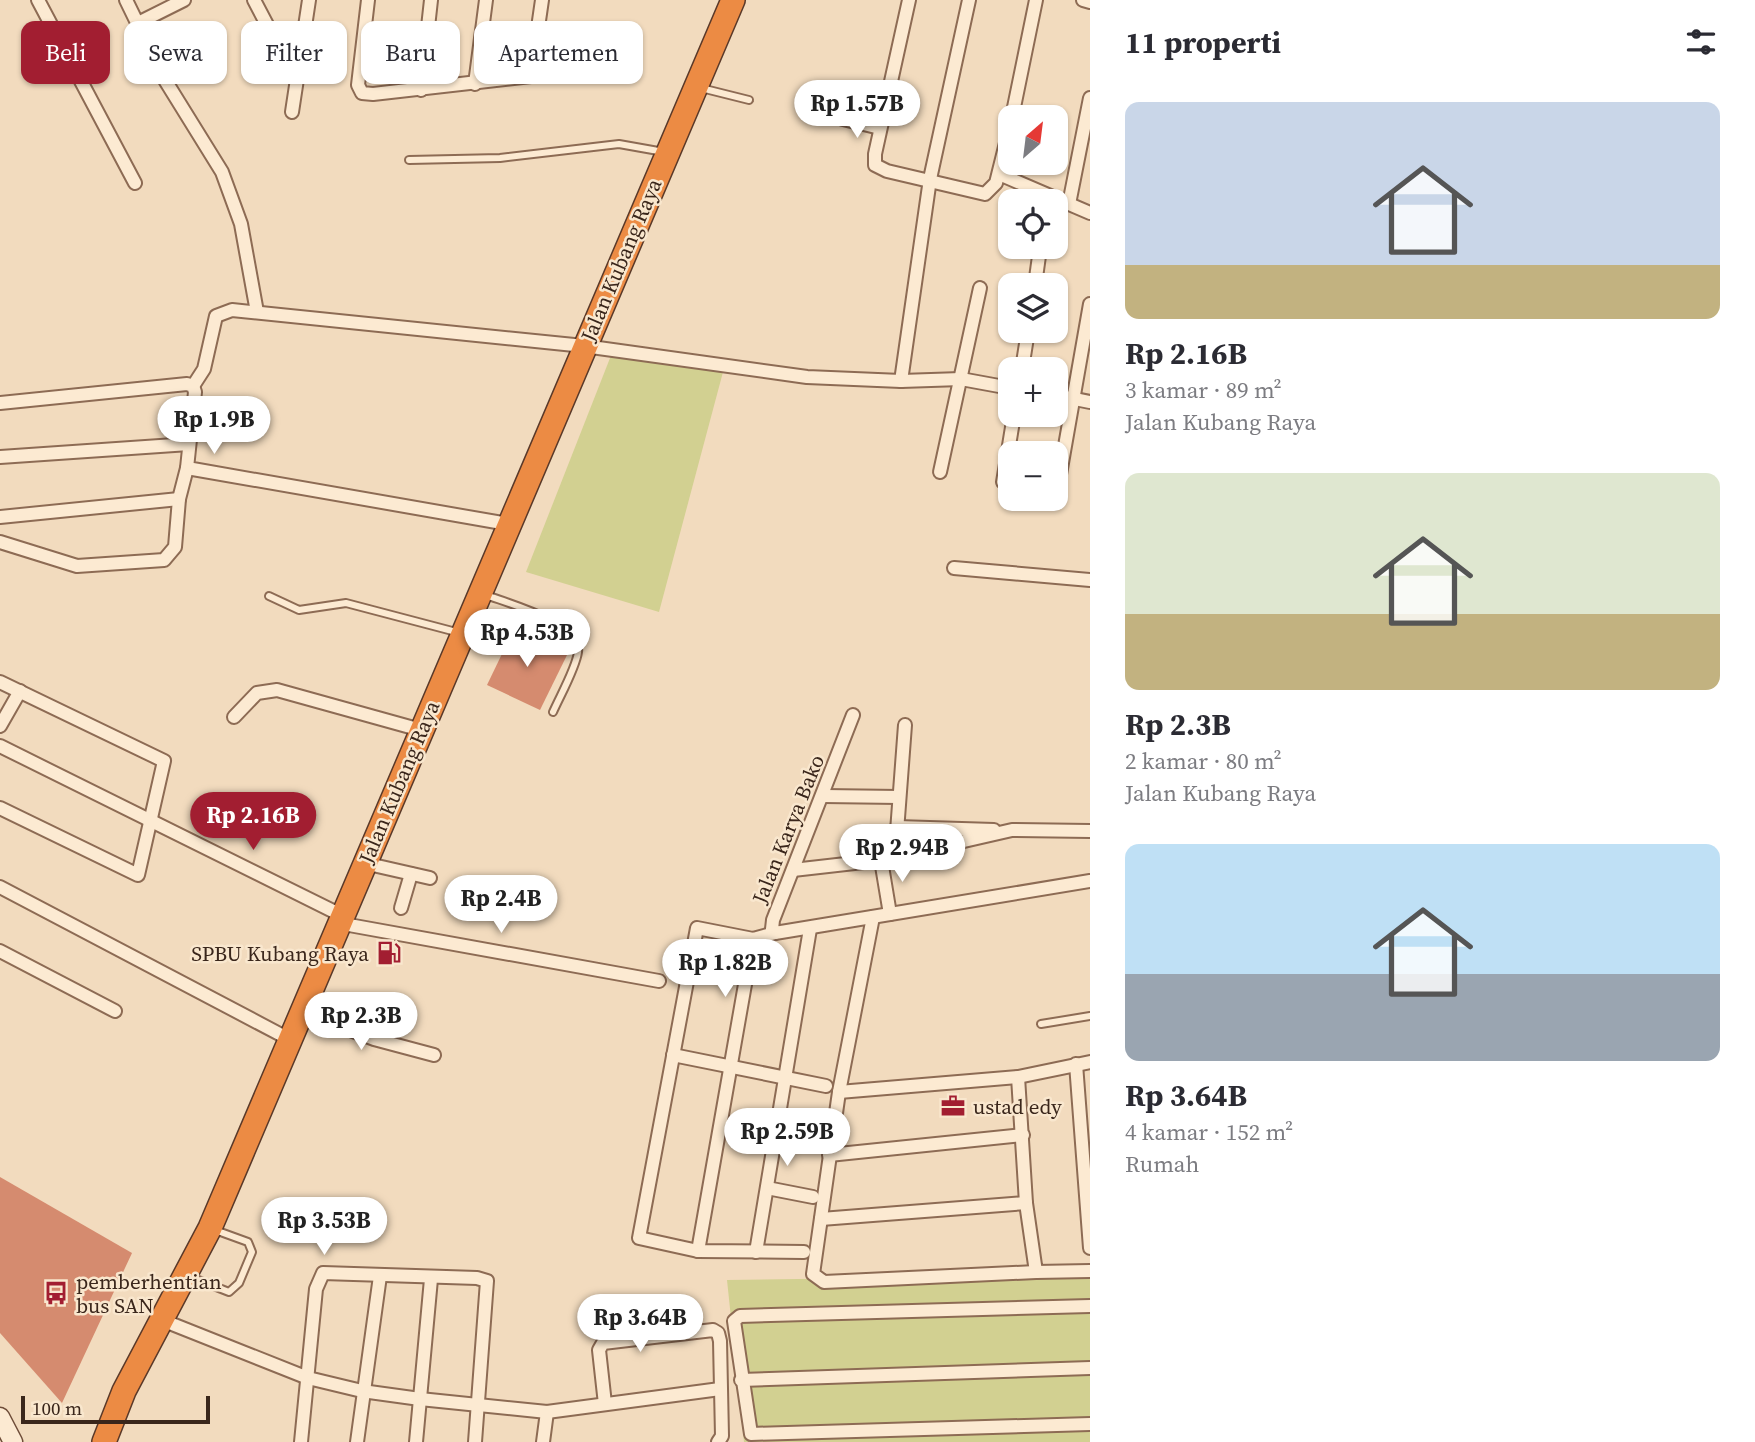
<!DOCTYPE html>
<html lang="id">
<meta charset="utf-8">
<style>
body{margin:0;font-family:"Source Serif 4",serif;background:#f7f7f7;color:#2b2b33;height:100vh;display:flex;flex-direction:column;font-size:26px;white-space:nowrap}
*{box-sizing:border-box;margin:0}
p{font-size:23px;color:#7c7c81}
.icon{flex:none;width:38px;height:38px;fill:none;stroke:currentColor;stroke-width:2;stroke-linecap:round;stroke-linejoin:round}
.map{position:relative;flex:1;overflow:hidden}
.drawer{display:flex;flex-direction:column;background:#fff;width:665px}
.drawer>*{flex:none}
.top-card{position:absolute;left:21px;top:21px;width:665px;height:63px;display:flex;gap:14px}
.needle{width:46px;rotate:28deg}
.tools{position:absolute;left:998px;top:105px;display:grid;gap:14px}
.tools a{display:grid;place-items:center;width:70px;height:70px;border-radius:14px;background:#fff;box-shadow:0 2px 5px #0004;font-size:35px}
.scale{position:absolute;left:21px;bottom:18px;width:189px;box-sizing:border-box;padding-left:7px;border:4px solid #3a261b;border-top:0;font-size:19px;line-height:24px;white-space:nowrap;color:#3a261b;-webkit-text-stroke:5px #f9e7ce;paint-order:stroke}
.price{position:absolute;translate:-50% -60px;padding:0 16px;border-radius:24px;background:#fff;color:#222;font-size:23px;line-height:46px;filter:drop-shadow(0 2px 4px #0008)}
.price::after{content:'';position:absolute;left:50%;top:42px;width:21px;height:16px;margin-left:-10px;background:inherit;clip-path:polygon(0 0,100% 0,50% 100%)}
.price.on{background:#a21e31;color:#fff}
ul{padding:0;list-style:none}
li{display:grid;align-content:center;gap:14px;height:371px;padding:0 35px}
li span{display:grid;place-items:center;height:217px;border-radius:14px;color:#555}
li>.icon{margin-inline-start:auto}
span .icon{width:126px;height:126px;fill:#fffc;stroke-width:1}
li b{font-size:30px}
h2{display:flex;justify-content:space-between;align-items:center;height:84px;padding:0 35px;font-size:30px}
.pill{padding:0 24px;border-radius:14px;background:#fff;box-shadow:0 2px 5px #0004;font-size:24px;line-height:63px}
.pill.on{background:#a21e31;color:#fff}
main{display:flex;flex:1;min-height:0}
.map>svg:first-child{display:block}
.green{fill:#d2d091}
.building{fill:#d58b6f}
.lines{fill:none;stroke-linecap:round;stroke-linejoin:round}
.lane-casing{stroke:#8d6b54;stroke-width:10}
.street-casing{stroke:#8d6b54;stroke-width:16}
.secondary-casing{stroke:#6e4c38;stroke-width:21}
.highway-casing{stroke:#5a3929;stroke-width:26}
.lane{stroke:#fcead2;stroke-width:6}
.street{stroke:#fcead2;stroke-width:12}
.secondary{stroke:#fcead2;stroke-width:18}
.highway{stroke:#ec8b44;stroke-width:23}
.labels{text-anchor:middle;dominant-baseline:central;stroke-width:5;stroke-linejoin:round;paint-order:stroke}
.street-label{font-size:21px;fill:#3a261b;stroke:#f9e7ce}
.poi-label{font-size:21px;fill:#3a261b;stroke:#f9e7ce;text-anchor:start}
</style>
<main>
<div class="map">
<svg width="1090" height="1442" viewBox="0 0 1090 1442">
<rect width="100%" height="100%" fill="#f2dbbe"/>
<g class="green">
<polygon points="612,353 723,372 659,612 526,572"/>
<polygon points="1090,1275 1090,1442 744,1442 727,1280"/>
</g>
<g class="building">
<polygon points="515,627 568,653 540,710 487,685"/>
<polygon points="0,1177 132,1253 62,1403 0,1333"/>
</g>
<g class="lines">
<g class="lane-casing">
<g id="lane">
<polyline points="701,88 749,100"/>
<polyline points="409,160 500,158 619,144 664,152"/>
<path d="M486,595C507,603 582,623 578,652C576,668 560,696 553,712"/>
<polyline points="269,596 299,610 346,603 460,633"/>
<polyline points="1041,1024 1090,1016"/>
<polyline points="188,1276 229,1292 239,1283 252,1252 248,1242 215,1230"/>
</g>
</g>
<g class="street-casing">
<g id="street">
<polyline points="38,0 135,183"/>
<polyline points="126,0 165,80 222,172 241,224 257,312"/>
<polyline points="254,0 296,80"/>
<polyline points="368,0 358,85 362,93 373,94 531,76 542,0"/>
<polyline points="909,0 875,154 875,165 887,171 985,194 996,183 1010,127"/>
<polyline points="1083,0 1090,2"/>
<polyline points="138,23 184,0"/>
<polyline points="475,84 486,0"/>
<polyline points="421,90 431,0"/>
<polyline points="292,112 309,0"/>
<polyline points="1012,117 1036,0"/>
<polyline points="843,119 880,128"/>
<polyline points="999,174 1090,213"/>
<polyline points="1069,204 1090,98"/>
<polyline points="1035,285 1039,256"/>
<polyline points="1022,369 1028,331"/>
<polyline points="901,381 930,179 969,0"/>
<polyline points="193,386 204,369 216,316 232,310 584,346 807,377 901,381 961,379 1010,388"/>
<polyline points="1055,395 1090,402"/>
<polyline points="0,403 187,384 193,386 195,392 187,468 508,524"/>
<polyline points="0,457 189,444"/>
<polyline points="940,472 980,288"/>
<polyline points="1003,482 1014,415"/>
<polyline points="1056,497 1090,304"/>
<polyline points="0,517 179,499"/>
<polyline points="0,542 77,566 164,560 175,547 179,499 187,468"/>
<polyline points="954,568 1090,580"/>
<polyline points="0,682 164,761 138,875 0,808"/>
<polyline points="853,715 773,920 772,929 775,933 1090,881"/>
<polyline points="234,717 257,693 277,690 421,730"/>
<polyline points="0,726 20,691"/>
<polyline points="0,746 341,915"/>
<polyline points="824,796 899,797"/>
<polyline points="897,827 994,830"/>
<polyline points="895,858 905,725"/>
<polyline points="881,860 890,914"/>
<polyline points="364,863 430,878"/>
<polyline points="793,870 881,860 1012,830 1090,831"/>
<polyline points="0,887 289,1039"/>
<polyline points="401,908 411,874"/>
<polyline points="873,917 839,1092 813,1274 824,1282 1036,1272"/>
<polyline points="338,923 659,981"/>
<polyline points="775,933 753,939 697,928 639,1238 698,1251 804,1252"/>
<polyline points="0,951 115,1011"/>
<polyline points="300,1011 374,1039 434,1055"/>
<polyline points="673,1055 826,1086"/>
<polyline points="1076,1064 1090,1248"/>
<polyline points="1018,1077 1026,1203 1036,1272 1090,1271"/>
<polyline points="839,1092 1018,1077 1090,1062"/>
<polyline points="776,1133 817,1140"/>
<polyline points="829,1155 1023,1135"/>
<polyline points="767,1188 813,1197"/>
<polyline points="821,1219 1026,1203"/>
<polyline points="698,1251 753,939"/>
<polyline points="756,1252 810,929"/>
<polyline points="1090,1306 740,1316 734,1321 751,1434 1090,1424"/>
<polyline points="162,1320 308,1378 362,1391 420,1399 547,1412 720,1389"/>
<polyline points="741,1380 1090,1368"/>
<polyline points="605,1404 599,1350 603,1343 713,1330 718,1333 720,1341 722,1436 718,1442"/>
<polyline points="301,1442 316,1289 323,1273 477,1278 487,1281 475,1442"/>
<polyline points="357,1442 380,1276"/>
<polyline points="416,1442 431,1279"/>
<polyline points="543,1442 547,1412"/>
</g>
</g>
<g class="secondary-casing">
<polyline id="secondary" points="0,1417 13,1442"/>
</g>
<g class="highway-casing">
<polyline id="highway" points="104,1442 124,1391 210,1228 733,0"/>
</g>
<use href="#lane" class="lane"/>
<use href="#street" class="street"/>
<use href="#secondary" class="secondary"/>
<use href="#highway" class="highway"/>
</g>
<defs>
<g id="fuel-bare" transform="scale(1.89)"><path d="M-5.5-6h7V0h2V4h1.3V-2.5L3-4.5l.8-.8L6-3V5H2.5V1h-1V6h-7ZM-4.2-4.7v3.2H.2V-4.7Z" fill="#a21e31" stroke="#f9e7ce" stroke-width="2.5" paint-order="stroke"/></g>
<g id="office-bare" transform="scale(1.89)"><path d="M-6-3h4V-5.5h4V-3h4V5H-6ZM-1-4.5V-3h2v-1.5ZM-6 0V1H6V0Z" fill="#a21e31" stroke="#f9e7ce" stroke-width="2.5" paint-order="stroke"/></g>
<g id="bus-bare" transform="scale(1.89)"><path d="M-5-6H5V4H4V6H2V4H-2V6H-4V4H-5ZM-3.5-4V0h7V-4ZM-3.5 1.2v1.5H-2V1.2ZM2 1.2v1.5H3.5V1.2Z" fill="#a21e31" stroke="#f9e7ce" stroke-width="2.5" paint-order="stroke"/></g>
</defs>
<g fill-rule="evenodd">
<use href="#fuel-bare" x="389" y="953"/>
<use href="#office-bare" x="953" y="1106"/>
<use href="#bus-bare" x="56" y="1293"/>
</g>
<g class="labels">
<g class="street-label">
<text transform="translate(621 260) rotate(-67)">Jalan Kubang Raya</text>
<text transform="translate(399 782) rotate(-67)">Jalan Kubang Raya</text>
<text transform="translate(788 829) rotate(-68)">Jalan Karya Bako</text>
</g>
<g class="poi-label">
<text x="369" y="953" text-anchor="end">SPBU Kubang Raya</text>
<text x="973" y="1106">ustad edy</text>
<text x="76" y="1281">pemberhentian<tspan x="76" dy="24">bus SAN</tspan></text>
</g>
</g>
</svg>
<div class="tools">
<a><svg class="needle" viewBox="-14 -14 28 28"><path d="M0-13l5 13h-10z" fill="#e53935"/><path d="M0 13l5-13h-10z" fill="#7c7c81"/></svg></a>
<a><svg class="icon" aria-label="locate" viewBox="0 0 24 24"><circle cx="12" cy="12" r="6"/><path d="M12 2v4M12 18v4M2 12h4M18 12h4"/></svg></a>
<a><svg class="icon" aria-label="layers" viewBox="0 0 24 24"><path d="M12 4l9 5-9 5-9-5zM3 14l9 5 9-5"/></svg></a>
<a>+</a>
<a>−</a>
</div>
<div class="scale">100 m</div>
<b class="price" style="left:857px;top:140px">Rp 1.57B</b>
<b class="price" style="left:214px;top:456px">Rp 1.9B</b>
<b class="price" style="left:527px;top:669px">Rp 4.53B</b>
<b class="price on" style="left:253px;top:852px">Rp 2.16B</b>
<b class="price" style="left:902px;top:884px">Rp 2.94B</b>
<b class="price" style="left:501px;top:935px">Rp 2.4B</b>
<b class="price" style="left:725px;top:999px">Rp 1.82B</b>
<b class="price" style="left:361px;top:1052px">Rp 2.3B</b>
<b class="price" style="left:787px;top:1168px">Rp 2.59B</b>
<b class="price" style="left:324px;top:1257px">Rp 3.53B</b>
<b class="price" style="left:640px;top:1354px">Rp 3.64B</b>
<div class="top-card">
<a class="pill on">Beli</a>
<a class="pill">Sewa</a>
<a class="pill">Filter</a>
<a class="pill">Baru</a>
<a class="pill">Apartemen</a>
</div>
</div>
<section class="drawer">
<h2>11 properti<svg class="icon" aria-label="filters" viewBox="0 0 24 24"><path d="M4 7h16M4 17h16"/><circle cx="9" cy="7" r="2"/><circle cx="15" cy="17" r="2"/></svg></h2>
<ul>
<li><span style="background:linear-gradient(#c9d6e8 75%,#c2b280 0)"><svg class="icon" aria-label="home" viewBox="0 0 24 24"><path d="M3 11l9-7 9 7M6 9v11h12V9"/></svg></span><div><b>Rp 2.16B</b><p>3 kamar · 89 m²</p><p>Jalan Kubang Raya</p></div></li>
<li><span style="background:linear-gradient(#dfe7d0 65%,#c2b280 0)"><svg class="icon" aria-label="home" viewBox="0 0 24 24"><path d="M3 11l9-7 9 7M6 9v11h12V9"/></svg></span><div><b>Rp 2.3B</b><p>2 kamar · 80 m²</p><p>Jalan Kubang Raya</p></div></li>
<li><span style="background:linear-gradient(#bfe0f5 60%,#9aa5b1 0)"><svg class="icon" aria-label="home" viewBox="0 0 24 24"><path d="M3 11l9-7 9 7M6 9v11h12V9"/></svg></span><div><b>Rp 3.64B</b><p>4 kamar · 152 m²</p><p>Rumah</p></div></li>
</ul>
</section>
</main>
